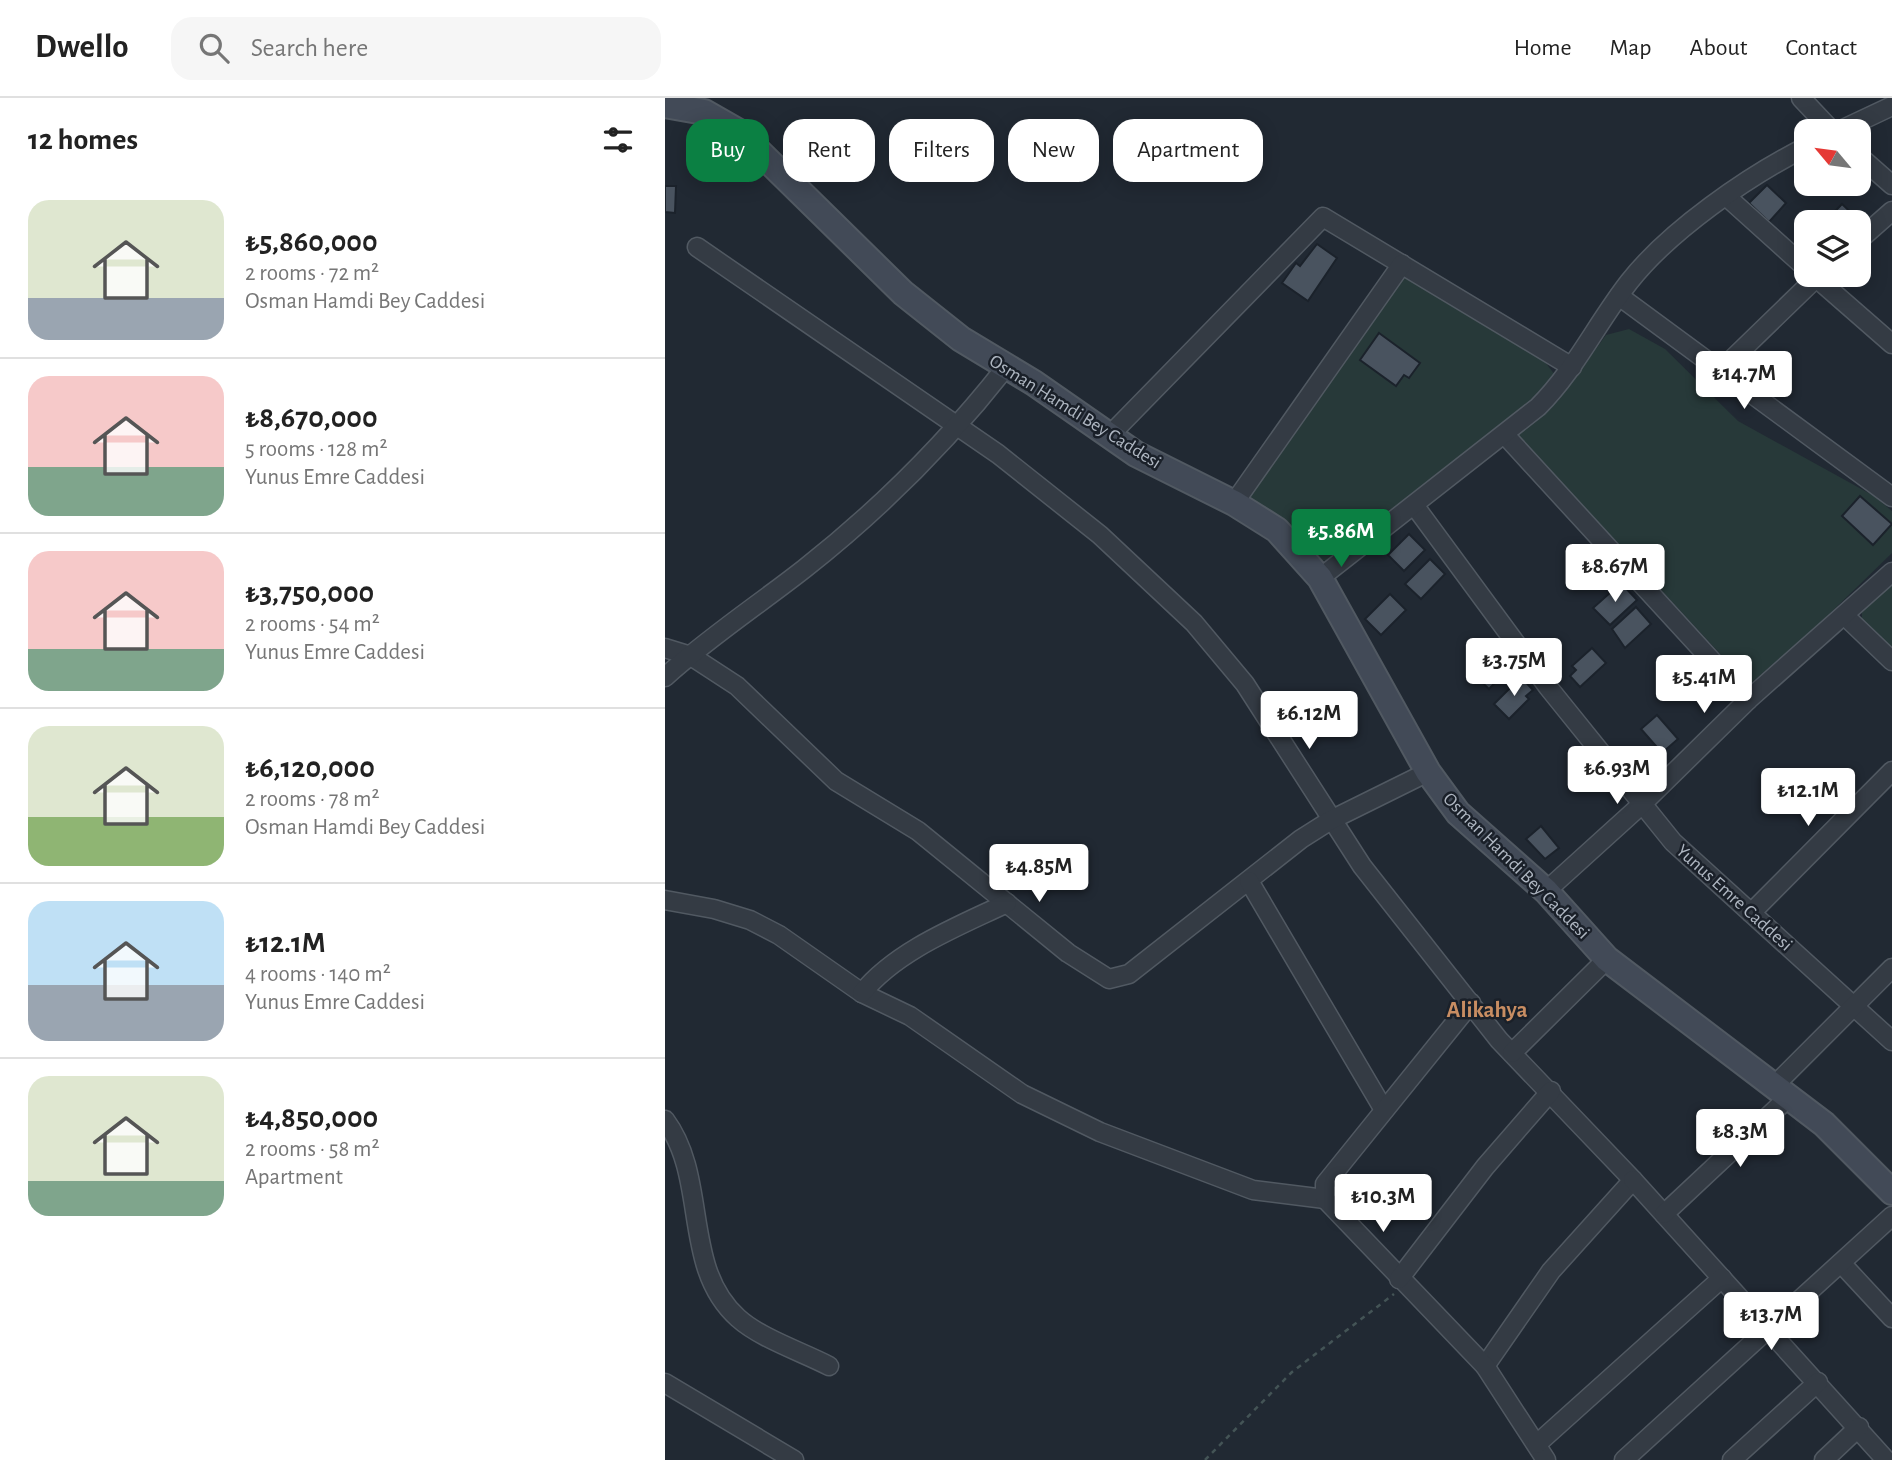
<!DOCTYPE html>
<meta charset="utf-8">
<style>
body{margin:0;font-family:"Alegreya Sans",sans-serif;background:#f6f6f6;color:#222;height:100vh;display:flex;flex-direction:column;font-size:26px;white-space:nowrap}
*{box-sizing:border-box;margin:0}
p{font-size:23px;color:#767676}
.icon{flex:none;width:38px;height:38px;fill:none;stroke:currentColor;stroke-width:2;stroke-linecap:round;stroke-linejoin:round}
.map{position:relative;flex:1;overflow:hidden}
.panel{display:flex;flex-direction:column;background:#fff;width:665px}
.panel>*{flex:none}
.top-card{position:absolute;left:21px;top:21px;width:665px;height:63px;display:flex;gap:14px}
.needle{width:46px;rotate:299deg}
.fabs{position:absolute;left:1129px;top:21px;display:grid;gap:14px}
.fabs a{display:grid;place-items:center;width:77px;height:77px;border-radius:14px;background:#fff;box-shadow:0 4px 18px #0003;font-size:35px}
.price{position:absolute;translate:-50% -60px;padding:0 16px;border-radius:7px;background:#fff;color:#222;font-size:23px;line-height:46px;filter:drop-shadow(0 2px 4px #0008)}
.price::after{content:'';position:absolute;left:50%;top:42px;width:21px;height:16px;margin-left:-10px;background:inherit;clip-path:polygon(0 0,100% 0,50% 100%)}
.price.selected{background:#0b8043;color:#fff}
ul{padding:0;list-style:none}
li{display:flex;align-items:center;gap:21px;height:175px;padding:0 28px}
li+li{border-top:2px solid #e0e0e0}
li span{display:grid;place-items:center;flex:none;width:196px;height:140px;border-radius:21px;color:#555}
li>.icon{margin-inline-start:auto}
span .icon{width:84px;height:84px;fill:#fffc;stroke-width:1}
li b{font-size:30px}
h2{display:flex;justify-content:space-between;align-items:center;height:84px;padding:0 28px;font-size:30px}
.tag{padding:0 24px;border-radius:21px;background:#fff;box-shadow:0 4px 18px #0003;font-size:24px;line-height:63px}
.tag.selected{background:#0b8043;color:#fff}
header{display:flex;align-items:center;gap:42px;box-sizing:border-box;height:98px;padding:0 35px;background:#fff;border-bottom:2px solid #e0e0e0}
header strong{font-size:33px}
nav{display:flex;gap:38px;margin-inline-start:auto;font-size:24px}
.search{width:490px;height:63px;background:#f6f6f6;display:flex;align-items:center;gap:18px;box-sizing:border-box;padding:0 24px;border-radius:21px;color:#767676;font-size:26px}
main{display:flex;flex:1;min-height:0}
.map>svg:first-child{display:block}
.green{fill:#273939}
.building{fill:#49535f;stroke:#1b222b;stroke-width:2}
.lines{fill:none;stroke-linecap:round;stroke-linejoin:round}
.street-casing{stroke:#515962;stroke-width:21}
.secondary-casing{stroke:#515962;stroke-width:28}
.path{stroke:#445456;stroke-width:2.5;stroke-dasharray:5 5;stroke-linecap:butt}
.street{stroke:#343b44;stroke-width:18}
.secondary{stroke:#424a57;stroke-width:24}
.labels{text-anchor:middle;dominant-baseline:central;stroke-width:5;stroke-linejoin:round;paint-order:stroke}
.street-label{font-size:19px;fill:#aeb6c1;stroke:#1a2029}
.quarter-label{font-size:23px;font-weight:bold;fill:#c88d62;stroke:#1a2029}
</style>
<header>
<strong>Dwello</strong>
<div class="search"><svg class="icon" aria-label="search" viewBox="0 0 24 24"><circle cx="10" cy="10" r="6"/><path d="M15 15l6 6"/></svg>Search here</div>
<nav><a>Home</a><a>Map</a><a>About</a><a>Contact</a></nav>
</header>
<main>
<section class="panel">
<h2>12 homes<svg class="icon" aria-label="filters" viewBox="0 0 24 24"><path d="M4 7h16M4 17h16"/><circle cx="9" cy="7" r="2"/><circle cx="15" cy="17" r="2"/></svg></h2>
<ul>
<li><span style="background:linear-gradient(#dfe7d0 70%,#9aa5b1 0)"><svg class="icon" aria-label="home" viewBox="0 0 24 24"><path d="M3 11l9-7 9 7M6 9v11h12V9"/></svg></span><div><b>₺5,860,000</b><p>2 rooms · 72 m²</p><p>Osman Hamdi Bey Caddesi</p></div></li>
<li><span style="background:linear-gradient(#f6c9c9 65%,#7fa58c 0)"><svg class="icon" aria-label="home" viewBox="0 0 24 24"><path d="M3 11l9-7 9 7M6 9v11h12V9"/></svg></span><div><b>₺8,670,000</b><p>5 rooms · 128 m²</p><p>Yunus Emre Caddesi</p></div></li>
<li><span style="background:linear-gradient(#f6c9c9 70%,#7fa58c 0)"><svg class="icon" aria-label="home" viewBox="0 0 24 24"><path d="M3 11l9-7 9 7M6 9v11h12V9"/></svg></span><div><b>₺3,750,000</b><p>2 rooms · 54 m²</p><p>Yunus Emre Caddesi</p></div></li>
<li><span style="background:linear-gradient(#dfe7d0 65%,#8fb573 0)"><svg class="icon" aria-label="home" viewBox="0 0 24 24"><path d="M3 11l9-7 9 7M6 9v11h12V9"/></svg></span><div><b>₺6,120,000</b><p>2 rooms · 78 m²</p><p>Osman Hamdi Bey Caddesi</p></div></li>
<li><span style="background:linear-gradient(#bfe0f5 60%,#9aa5b1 0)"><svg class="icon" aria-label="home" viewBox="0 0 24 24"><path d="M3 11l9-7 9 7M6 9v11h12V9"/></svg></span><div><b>₺12.1M</b><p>4 rooms · 140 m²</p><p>Yunus Emre Caddesi</p></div></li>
<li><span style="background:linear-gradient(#dfe7d0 75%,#7fa58c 0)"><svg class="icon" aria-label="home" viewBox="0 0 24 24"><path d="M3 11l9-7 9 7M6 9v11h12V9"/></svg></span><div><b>₺4,850,000</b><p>2 rooms · 58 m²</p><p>Apartment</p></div></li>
</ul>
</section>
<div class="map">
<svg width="1227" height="1362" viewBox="0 0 1227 1362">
<rect width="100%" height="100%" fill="#212933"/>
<g class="green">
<polygon points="739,177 877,260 890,277 850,318 665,463 654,462 584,400"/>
<polygon points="964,231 1000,251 1073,323 1209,398 1227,413 1227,455 1154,526 1084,587 851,335 893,303 941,237"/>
<polygon points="1227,486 1227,552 1197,525 1197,514"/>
</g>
<g class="building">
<polygon points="1102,87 1121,105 1104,124 1084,105"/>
<polygon points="0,88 11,88 10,115 0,114"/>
<polygon points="1177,106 1195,123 1193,124 1160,124"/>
<polygon points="652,146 672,160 643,203 617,185 631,165 635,168"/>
<polygon points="714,235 755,265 744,280 739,277 731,288 695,262"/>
<polygon points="1195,398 1227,426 1208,447 1177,418"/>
<polygon points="744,436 760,452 739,473 723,457"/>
<polygon points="765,461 780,476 756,501 740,486"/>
<polygon points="956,485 972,502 945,527 928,510"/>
<polygon points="725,496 741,512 716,537 700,521"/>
<polygon points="971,509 986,526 960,550 947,531"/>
<polygon points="927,550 941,565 915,589 905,578 911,572 907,568"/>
<polygon points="833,553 848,566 824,591 809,577"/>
<polygon points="856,579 868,592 861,598 864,601 844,621 829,606"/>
<polygon points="992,617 1013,641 997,655 976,631"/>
<polygon points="876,728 894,750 880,761 861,741"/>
</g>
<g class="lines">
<g class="street-casing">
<g id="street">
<polyline points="1136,0 1167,33"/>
<polyline points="1174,33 1227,8"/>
<polyline points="1194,58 1227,87"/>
<polyline points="1061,98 1141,170"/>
<polyline points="1194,142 1227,113"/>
<polyline points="32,149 333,356 435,437 529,525 580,586 697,768 834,942 968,1082 886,1173 820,1268"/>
<polyline points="1148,177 1227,246"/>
<polyline points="954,198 1227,399"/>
<polyline points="1056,272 1154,177"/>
<polyline points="840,337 1083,602"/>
<polyline points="444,338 658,119 907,269"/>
<polyline points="569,405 737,166"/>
<polyline points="749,407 883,589 1008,744 1227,943"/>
<path d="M655,480L873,309C910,272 932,225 964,184C1004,133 1083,78 1141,49"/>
<polyline points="1180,518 1227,563"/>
<polyline points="0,550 26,558 72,588 171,683 253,733 403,855 444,881 464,876 636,741 666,722 763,674"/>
<path d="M0,579C43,540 93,507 139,471C214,412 282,344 341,269"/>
<polyline points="584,783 719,1012"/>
<polyline points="881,793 976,707 1083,602 1227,474"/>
<polyline points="0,802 49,811 85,822 114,837 197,895 245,918 357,996 435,1034 588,1092 660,1101"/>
<polyline points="1086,815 1227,673"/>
<path d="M197,895C232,852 294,828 342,805"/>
<polyline points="806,905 660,1086 660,1101 820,1268 881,1362"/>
<polyline points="847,955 942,861"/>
<polyline points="1109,988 1227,870"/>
<path d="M0,1022C44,1081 16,1169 73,1220C95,1240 137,1254 164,1268"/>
<polyline points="968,1082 1221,1362"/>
<polyline points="999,1116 1124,999"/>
<polyline points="1176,1165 1227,1220"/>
<polyline points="734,1181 820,1069 886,993"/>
<polyline points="0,1285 129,1362"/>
<polyline points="872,1346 1057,1180"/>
<polyline points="959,1362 1227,1118"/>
<polyline points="1067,1362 1153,1284"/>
<polyline points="1159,1362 1194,1329"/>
</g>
</g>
<g class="secondary-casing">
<polyline id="secondary" points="0,7 39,14 74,34 238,195 296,241 369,285 471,356 569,405 612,432 655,480 763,674 793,715 881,793 942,861 1159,1026 1227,1094"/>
</g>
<polyline class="path" points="540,1362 627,1274 729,1196"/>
<use href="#street" class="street"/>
<use href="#secondary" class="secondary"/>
</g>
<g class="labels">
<g class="street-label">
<text transform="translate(410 314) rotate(32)">Osman Hamdi Bey Caddesi</text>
<text transform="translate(851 768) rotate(45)">Osman Hamdi Bey Caddesi</text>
<text transform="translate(1069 800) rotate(42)">Yunus Emre Caddesi</text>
</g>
<g class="quarter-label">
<text x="822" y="912">Alikahya</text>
</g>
</g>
</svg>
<div class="fabs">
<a><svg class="needle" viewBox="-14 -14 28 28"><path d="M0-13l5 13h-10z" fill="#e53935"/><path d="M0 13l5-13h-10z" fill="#767676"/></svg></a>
<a><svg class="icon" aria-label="layers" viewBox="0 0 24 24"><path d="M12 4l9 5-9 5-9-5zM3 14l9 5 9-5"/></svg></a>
</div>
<b class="price" style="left:1079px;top:313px">₺14.7M</b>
<b class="price selected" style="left:676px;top:471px">₺5.86M</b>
<b class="price" style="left:950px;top:506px">₺8.67M</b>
<b class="price" style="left:849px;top:600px">₺3.75M</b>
<b class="price" style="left:1039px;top:617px">₺5.41M</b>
<b class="price" style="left:644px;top:653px">₺6.12M</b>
<b class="price" style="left:952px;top:708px">₺6.93M</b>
<b class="price" style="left:1143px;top:730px">₺12.1M</b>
<b class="price" style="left:374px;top:806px">₺4.85M</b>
<b class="price" style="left:1075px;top:1071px">₺8.3M</b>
<b class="price" style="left:718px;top:1136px">₺10.3M</b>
<b class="price" style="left:1106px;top:1254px">₺13.7M</b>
<div class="top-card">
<a class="tag selected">Buy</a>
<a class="tag">Rent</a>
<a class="tag">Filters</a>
<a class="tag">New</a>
<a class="tag">Apartment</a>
</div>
</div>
</main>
